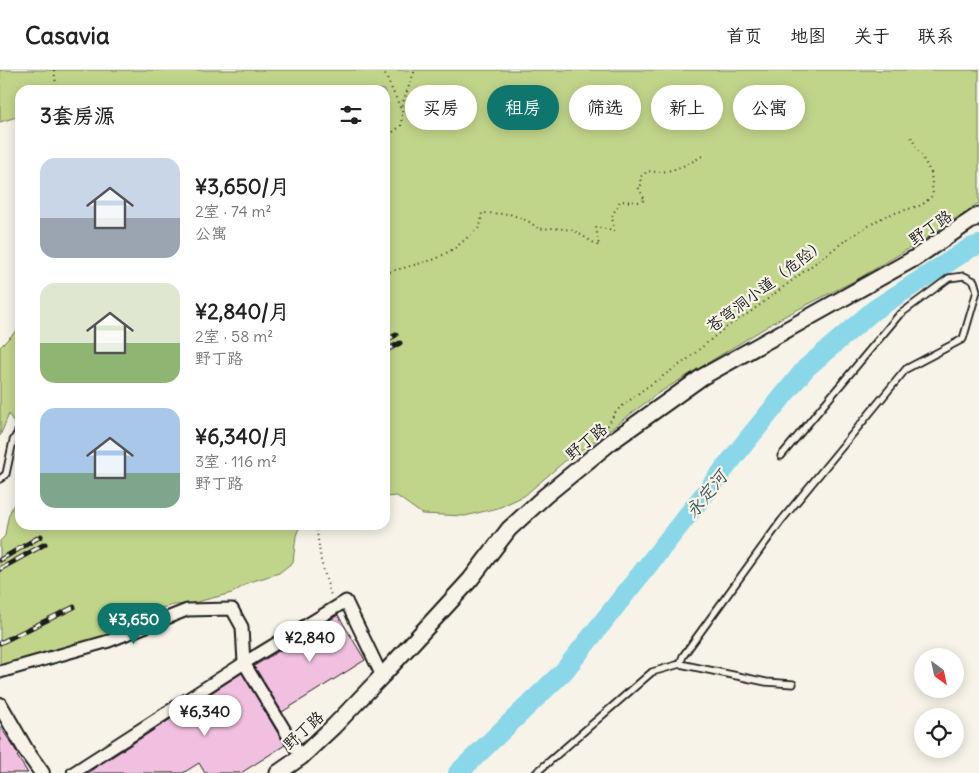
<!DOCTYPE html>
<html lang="zh">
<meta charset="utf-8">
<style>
body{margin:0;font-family:Delius,"LXGW WenKai TC",sans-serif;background:#f2f2f2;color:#222;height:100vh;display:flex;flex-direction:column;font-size:19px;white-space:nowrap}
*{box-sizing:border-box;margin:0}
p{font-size:16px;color:#767676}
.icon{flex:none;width:28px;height:28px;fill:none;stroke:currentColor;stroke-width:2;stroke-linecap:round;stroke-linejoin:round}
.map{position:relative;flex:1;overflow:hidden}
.side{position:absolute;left:15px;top:15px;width:375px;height:445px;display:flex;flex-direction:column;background:#fff;border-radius:15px;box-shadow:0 2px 12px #0003}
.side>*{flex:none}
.guide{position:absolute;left:405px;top:15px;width:475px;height:45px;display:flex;gap:10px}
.needle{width:32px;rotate:147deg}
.buttons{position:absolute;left:914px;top:578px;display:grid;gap:10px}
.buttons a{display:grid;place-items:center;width:50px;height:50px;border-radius:50%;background:#fff;box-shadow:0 2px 12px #0003;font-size:25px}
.price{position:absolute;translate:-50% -42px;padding:0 11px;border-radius:18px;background:#fff;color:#222;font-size:16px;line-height:32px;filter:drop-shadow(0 1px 2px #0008)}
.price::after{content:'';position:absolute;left:50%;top:30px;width:15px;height:11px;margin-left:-8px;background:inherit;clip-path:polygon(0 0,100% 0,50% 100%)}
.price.on{background:#0f766e;color:#fff}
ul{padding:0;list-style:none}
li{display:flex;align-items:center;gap:15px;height:125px;padding:0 25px}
li span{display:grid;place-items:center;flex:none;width:140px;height:100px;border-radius:15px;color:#555}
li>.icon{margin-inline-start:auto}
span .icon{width:60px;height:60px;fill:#fffc;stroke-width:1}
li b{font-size:21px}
h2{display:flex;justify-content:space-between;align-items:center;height:60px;padding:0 25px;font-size:21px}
.chip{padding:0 18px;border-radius:22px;background:#fff;box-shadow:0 2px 12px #0003;font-size:18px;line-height:45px}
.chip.on{background:#0f766e;color:#fff}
header{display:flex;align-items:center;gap:30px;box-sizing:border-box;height:70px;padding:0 25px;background:#fff;border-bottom:1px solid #e0e0e0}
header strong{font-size:24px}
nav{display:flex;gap:28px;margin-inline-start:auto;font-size:18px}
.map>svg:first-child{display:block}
.green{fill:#c1d58a;stroke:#6e7853}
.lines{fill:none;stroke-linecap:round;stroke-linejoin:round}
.river{stroke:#8ad7e9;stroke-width:20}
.building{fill:#f1bfdf;stroke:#1c1c1c}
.service-casing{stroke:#1c1c1c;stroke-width:9}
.minor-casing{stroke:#1c1c1c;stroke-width:15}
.tertiary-casing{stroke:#1c1c1c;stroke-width:18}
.secondary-casing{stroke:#1c1c1c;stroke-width:19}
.path{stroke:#1c1c1c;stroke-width:2;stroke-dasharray:1 4;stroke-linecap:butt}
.service{stroke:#f7f3e8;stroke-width:5.5}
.minor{stroke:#f7f3e8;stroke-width:11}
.tertiary{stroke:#f7f3e8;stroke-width:14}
.secondary{stroke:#f7f3e8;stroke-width:15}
.rail-casing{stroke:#1c1c1c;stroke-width:5}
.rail{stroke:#f7f3e8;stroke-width:3;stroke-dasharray:9;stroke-linecap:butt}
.labels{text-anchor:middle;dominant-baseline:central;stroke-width:4.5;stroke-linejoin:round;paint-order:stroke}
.street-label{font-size:16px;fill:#1c1c1c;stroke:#f7f3e8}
.water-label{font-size:18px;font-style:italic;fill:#3d545a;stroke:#f7f3e8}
</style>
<header>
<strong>Casavia</strong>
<nav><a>首页</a><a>地图</a><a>关于</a><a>联系</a></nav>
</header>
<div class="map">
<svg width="979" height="703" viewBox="0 0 979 703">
<rect width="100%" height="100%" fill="#f7f3e8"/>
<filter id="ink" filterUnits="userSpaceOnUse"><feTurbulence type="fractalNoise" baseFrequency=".02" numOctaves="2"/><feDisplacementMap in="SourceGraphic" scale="10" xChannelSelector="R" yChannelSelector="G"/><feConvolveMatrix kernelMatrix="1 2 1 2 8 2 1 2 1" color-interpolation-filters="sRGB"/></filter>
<g filter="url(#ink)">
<g class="green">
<polygon points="0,0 979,0 979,133 925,169 856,210 781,248 657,324 599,368 565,391 524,426 498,438 465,446 422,444 397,426 385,427 385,20 20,20 20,46 0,52"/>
<polygon points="20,257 20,365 9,344 0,366 0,277"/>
<path d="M20,426V455H300L296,466L293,492L279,503L250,512L232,523L189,534L174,535L144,542L132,554L117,563L0,598V471L5,466C7,451 9,438 20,426Z"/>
</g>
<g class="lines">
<polyline class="river" points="458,703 564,601 748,369 806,298 874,240 970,178 979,175"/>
</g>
<g class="building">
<polygon points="338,545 365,590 282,642 254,596"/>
<polygon points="242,603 285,675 241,703 205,703 199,693 183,703 87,703"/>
<polygon points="0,656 17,682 19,685 17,686 28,703 0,703"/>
</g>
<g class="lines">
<g class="service-casing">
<g id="service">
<polyline points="0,409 6,404 13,371 20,358"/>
<polyline points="680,594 683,586 781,451 906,299 963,269 977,221 974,211 964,206 949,208 899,245 781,386"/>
<polyline points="536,703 652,602 680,594 766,612 793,614"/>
</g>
</g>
<g class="minor-casing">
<g id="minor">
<polyline points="0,602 109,571 187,540 232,539 242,557 244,593 346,531 382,606"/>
<polyline points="73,703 244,593 301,687"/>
</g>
</g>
<g class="tertiary-casing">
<polyline id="tertiary" points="0,635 27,682 42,703"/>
</g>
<g class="secondary-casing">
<polyline id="secondary" points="278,703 301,687 334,656 382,606 470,510 509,459 545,426 611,372 702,307 915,188 979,145"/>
</g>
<g class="path">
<polyline points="54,0 57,20"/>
<polyline points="383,0 402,41"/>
<polyline points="385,68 401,56 403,32 415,0"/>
<path d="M385,203L436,189L455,178L480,157L482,143L510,144L528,151L539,159L554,158L573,160L599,176L596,157L614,161L612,146L620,131L639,132L645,130L638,117L641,115L640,107L648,101C668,105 687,95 704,85"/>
<polyline points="605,360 616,341 644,319 688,289 721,261 753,240 847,169 885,146 922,135 933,125 931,103 910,65"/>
<polyline points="316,455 321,491 331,526"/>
</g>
<use href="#service" class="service"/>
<use href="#minor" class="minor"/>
<use href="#tertiary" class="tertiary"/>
<use href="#secondary" class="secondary"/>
<g class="rail-casing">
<g id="rail">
<polyline points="385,271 396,265"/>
<polyline points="385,281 400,273"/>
<polyline points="0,490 41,466"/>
<polyline points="0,499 45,474"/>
<polyline points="0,573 74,537"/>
</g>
</g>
<use href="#rail" class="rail"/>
</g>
</g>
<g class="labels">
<g class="street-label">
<text transform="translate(930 157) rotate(-34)">野丁路</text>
<text transform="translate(766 215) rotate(-37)">苍穹洞小道（危险）</text>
<text transform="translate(586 371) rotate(-39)">野丁路</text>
<text transform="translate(303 660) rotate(-42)">野丁路</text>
</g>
<g class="water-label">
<text transform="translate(706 424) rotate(-51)">永定河</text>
</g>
</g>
</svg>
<div class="buttons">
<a><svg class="needle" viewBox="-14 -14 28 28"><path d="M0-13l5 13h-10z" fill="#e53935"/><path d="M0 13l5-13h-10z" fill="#767676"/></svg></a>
<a><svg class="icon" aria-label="locate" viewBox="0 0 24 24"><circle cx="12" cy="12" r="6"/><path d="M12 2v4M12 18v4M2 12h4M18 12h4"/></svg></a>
</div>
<b class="price on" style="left:134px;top:575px">¥3,650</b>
<b class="price" style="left:310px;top:593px">¥2,840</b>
<b class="price" style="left:205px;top:667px">¥6,340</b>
<div class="guide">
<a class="chip">买房</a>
<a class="chip on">租房</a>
<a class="chip">筛选</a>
<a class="chip">新上</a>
<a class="chip">公寓</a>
</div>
<section class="side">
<h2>3套房源<svg class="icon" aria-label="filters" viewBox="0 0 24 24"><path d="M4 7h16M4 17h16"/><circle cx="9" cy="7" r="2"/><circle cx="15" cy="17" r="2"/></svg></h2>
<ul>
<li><span style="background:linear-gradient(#c9d6e8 60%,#9aa5b1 0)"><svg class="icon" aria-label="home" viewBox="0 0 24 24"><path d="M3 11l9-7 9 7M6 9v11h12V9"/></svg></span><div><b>¥3,650/月</b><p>2室 · 74 m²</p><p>公寓</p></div></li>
<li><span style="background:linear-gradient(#dfe7d0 60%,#8fb573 0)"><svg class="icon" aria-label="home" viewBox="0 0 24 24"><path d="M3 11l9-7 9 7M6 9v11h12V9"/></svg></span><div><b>¥2,840/月</b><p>2室 · 58 m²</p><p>野丁路</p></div></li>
<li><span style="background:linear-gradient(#a9c7e8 65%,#7fa58c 0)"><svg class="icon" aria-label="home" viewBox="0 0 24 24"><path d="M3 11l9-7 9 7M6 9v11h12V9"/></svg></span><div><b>¥6,340/月</b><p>3室 · 116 m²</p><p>野丁路</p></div></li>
</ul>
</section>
</div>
